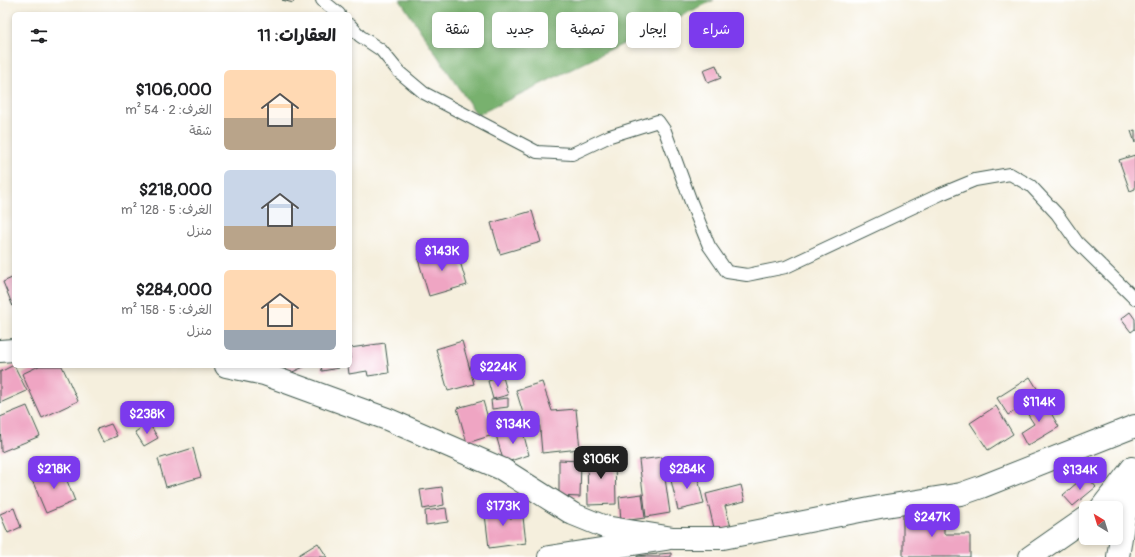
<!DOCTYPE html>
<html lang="ar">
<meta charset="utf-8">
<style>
body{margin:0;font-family:Pangolin,"Playpen Sans Arabic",sans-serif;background:#f2f2f2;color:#202124;direction:rtl;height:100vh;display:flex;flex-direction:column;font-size:15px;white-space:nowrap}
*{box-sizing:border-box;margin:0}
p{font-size:13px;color:#757577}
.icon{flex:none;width:22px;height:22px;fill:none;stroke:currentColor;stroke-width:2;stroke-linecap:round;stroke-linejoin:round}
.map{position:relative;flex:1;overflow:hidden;direction:ltr}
.side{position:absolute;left:12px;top:12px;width:340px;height:356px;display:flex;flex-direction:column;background:#fff;border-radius:6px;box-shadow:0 2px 6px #0003;direction:rtl}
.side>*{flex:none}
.hud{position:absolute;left:364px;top:12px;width:380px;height:36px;direction:rtl;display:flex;gap:8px}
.needle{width:26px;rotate:322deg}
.controls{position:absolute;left:1079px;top:501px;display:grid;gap:8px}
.controls a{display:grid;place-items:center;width:44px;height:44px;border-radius:6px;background:#fff;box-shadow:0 2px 6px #0003;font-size:20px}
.price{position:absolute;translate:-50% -34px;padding:0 9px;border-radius:8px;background:#7c3aed;color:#fff;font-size:13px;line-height:26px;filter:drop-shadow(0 1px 2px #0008)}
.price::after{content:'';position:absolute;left:50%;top:24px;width:12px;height:9px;margin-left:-6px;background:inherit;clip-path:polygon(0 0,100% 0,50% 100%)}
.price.active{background:#222;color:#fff}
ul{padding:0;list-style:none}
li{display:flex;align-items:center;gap:12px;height:100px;padding:0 16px}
li span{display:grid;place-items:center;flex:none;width:112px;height:80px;border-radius:6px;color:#555}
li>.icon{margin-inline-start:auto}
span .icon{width:48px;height:48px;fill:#fffc;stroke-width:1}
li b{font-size:17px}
h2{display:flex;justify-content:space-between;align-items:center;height:48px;padding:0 16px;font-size:17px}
.tag{padding:0 14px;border-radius:6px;background:#fff;box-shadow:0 2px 6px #0003;font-size:14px;line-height:36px}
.tag.active{background:#7c3aed;color:#fff}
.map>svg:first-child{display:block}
.forest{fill:#78b16e;stroke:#4c7751}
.building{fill:#efa5c3}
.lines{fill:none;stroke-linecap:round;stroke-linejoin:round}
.service-casing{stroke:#3f584d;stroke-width:14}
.minor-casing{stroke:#3f584d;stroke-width:24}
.tertiary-casing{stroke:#3f584d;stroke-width:24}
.service{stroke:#fff;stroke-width:12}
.minor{stroke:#fff;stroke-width:22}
.tertiary{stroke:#fff;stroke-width:22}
</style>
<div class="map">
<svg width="1135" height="557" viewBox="0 0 1135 557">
<rect width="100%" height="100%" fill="#fff"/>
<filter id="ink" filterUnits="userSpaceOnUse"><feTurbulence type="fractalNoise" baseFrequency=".025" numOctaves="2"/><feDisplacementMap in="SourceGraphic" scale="8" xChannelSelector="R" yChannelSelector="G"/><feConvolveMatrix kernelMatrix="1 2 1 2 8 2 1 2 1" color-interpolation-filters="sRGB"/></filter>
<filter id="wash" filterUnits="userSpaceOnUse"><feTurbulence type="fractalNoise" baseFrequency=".012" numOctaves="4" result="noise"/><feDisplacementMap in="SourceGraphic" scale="16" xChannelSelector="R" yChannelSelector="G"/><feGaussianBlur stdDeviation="0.9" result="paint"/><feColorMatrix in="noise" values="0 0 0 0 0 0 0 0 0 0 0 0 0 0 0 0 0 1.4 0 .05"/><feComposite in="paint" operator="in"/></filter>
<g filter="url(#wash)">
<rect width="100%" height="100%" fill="#f5efdd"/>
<polygon class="forest" points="400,0 714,0 477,115"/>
<g id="blocks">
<g class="building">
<polygon points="282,0 294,0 293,3"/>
<polygon points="716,65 721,78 708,83 703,70"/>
<polygon points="1135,130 1135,143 1131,131"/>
<polygon points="1135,155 1135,189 1130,191 1119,160"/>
<polygon points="532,211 541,242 500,254 491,223"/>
<polygon points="456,248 467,285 429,296 418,259"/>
<polygon points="14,277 14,309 3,282"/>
<polygon points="1130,312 1135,319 1135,329 1131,332 1121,319"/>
<polygon points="462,341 474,384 448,391 436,349"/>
<polygon points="385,343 389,373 368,376 367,371 349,374 348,366 350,366 350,348"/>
<polygon points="14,365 27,391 0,403 0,372"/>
<polygon points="39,366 62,366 78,401 42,418 22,374"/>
<polygon points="285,366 306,366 288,374"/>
<polygon points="321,366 338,366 339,368 322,371"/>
<polygon points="503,377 508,395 493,399 488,381"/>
<polygon points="1030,377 1041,395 1008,415 997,398"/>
<polygon points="542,382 552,411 576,409 580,449 542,453 539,418 526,423 516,390"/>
<polygon points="508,398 508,407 492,409 491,400"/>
<polygon points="1043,399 1059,427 1027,446 1020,433 1034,424 1025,410"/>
<polygon points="483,401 493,435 467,443 457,408"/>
<polygon points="27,406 40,436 1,452 0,417"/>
<polygon points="996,406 1013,434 988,450 970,423"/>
<polygon points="149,423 158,438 144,446 135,432"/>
<polygon points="111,424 117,436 103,442 97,429"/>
<polygon points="522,428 529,455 504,463 496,435"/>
<polygon points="193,448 201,477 166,487 158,459"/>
<polygon points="587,456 615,456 616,504 588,505"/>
<polygon points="662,457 670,513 646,517 639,460"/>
<polygon points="559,460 581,461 580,497 559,496"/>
<polygon points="62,468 75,501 46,513 32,480"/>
<polygon points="696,470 704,504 678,510 670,476"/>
<polygon points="1086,475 1096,487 1073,506 1063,495"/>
<polygon points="741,485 745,501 725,506 731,527 715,532 706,494"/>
<polygon points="442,487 444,505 423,509 420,490"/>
<polygon points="642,494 645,518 621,521 619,497"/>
<polygon points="508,503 510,518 523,517 526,543 489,548 484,506"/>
<polygon points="14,508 21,527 8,533 0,514"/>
<polygon points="446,508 448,522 426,525 425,511"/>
<polygon points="903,514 944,514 944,534 970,534 970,557 903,557"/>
<polygon points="318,543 327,557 298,557 297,556"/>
<polygon points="671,553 671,557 637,557 637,556"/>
</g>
</g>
</g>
<g filter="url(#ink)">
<use href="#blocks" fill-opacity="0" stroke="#3f584d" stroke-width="1"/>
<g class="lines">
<g class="service-casing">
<g id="service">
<polyline points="322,0 339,14"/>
<polyline points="350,25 360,36 381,50 399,72 424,93 537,152 572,154 610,136 658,121 665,131 691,202 709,246 727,272 747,275 786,267 941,194 975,180 1010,174 1031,186 1057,214 1077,242 1135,299"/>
</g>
</g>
<g class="minor-casing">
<g id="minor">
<polyline points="1101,508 1132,468"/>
<polyline points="549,557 666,539"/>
<polyline points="1030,557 1086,518"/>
<polyline points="1118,557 1123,524 1135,470"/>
</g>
</g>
<g class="tertiary-casing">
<g id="tertiary">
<polyline points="0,351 14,350"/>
<polyline points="226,366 264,374 387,419 502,469 573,514 605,527 673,538 723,538 880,507 961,494 981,487 1135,426"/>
</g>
</g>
<use href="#service" class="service"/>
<use href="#minor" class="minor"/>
<use href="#tertiary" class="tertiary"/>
</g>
</g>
</svg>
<div class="controls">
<a><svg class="needle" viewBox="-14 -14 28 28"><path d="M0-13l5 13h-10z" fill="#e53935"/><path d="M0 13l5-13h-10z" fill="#757577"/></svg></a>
</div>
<b class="price" style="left:442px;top:272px">$143K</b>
<b class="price" style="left:498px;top:388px">$224K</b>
<b class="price" style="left:1039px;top:423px">$114K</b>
<b class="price" style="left:147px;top:435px">$238K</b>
<b class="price" style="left:513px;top:445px">$134K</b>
<b class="price active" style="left:601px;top:480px">$106K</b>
<b class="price" style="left:54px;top:490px">$218K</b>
<b class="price" style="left:687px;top:490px">$284K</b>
<b class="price" style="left:1080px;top:491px">$134K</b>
<b class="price" style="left:503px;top:527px">$173K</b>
<b class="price" style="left:932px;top:538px">$247K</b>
<div class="hud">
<a class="tag active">شراء</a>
<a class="tag">إيجار</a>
<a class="tag">تصفية</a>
<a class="tag">جديد</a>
<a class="tag">شقة</a>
</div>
<section class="side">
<h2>العقارات: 11<svg class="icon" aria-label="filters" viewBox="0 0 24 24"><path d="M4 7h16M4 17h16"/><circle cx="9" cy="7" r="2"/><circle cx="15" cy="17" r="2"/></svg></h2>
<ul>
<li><span style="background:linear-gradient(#ffd9b3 60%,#b9a48a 0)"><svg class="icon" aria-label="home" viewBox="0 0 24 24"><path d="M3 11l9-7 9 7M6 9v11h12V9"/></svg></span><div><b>$106,000</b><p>الغرف: 2 · 54 m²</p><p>شقة</p></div></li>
<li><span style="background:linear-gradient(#c9d6e8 70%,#b9a48a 0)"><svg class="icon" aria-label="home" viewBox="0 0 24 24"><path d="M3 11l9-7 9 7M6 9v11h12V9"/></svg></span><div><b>$218,000</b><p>الغرف: 5 · 128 m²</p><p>منزل</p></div></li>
<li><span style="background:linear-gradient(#ffd9b3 75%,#9aa5b1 0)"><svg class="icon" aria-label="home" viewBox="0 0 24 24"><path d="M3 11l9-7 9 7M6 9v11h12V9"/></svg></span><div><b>$284,000</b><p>الغرف: 5 · 158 m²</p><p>منزل</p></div></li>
</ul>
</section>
</div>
